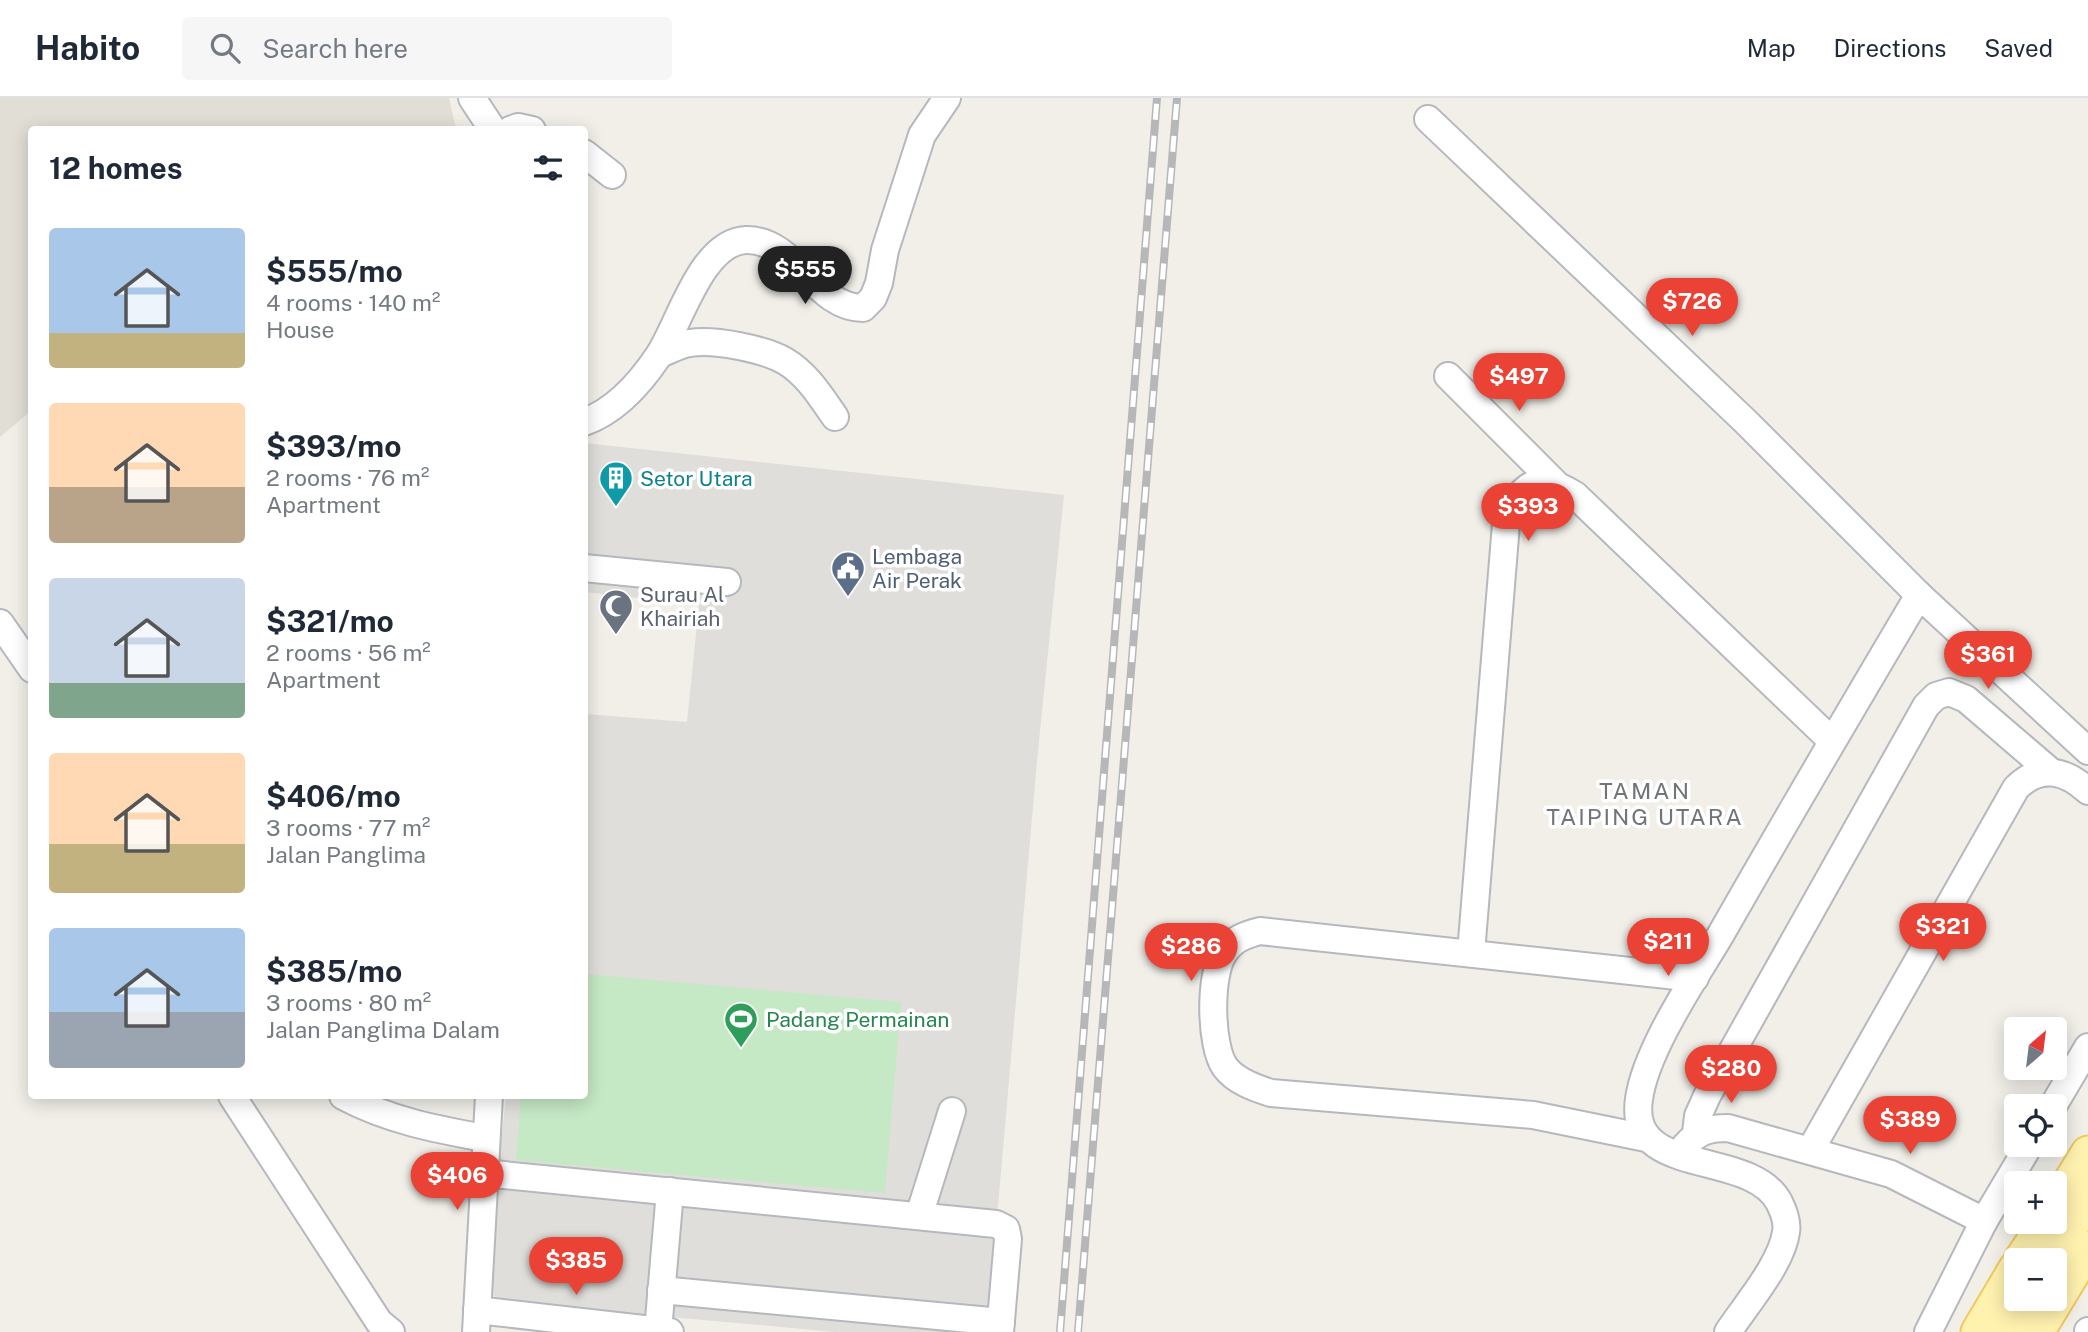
<!DOCTYPE html>
<meta charset="utf-8">
<style>
body{margin:0;font-family:"Public Sans",sans-serif;background:#f6f6f7;color:#1f2937;height:100vh;display:flex;flex-direction:column;font-size:26px;white-space:nowrap}
*{box-sizing:border-box;margin:0}
p{font-size:23px;color:#747a83}
.icon{flex:none;width:38px;height:38px;fill:none;stroke:currentColor;stroke-width:2;stroke-linecap:round;stroke-linejoin:round}
.map{position:relative;flex:1;overflow:hidden}
.details{position:absolute;left:28px;top:28px;width:560px;height:973px;display:flex;flex-direction:column;background:#fff;border-radius:7px;box-shadow:0 4px 18px #0003}
.details>*{flex:none}
.needle{width:46px;rotate:28deg}
.buttons{position:absolute;left:2004px;top:919px;display:grid;gap:14px}
.buttons a{display:grid;place-items:center;width:63px;height:63px;border-radius:7px;background:#fff;box-shadow:0 4px 18px #0003;font-size:35px}
.price{position:absolute;translate:-50% -60px;padding:0 16px;border-radius:24px;background:#ea4335;color:#fff;font-size:23px;line-height:46px;filter:drop-shadow(0 2px 4px #0008)}
.price::after{content:'';position:absolute;left:50%;top:42px;width:21px;height:16px;margin-left:-10px;background:inherit;clip-path:polygon(0 0,100% 0,50% 100%)}
.price.current{background:#222;color:#fff}
ul{padding:0;list-style:none}
li{display:flex;align-items:center;gap:21px;height:175px;padding:0 21px}
li span{display:grid;place-items:center;flex:none;width:196px;height:140px;border-radius:7px;color:#555}
li>.icon{margin-inline-start:auto}
span .icon{width:84px;height:84px;fill:#fffc;stroke-width:1}
li b{font-size:30px}
h2{display:flex;justify-content:space-between;align-items:center;height:84px;padding:0 21px;font-size:30px}
header{display:flex;align-items:center;gap:42px;box-sizing:border-box;height:98px;padding:0 35px;background:#fff;border-bottom:2px solid #e0e1e3}
header strong{font-size:33px}
nav{display:flex;gap:38px;margin-inline-start:auto;font-size:24px}
.search{width:490px;height:63px;background:#f6f6f7;display:flex;align-items:center;gap:18px;box-sizing:border-box;padding:0 24px;border-radius:7px;color:#747a83;font-size:26px}
.map>svg:first-child{display:block}
.industrial{fill:#e0deda}
.education{fill:#e1ded6}
.green{fill:#c5e8c5}
.lines{fill:none;stroke-linecap:round;stroke-linejoin:round}
.minor-casing{stroke:#b5b8bc;stroke-width:30}
.major-casing{stroke:#f2c960;stroke-width:37}
.minor{stroke:#fff;stroke-width:26}
.major{stroke:#fff2af;stroke-width:33}
.rail-casing{stroke:#b6b7b8;stroke-width:8}
.rail{stroke:#fff;stroke-width:5;stroke-dasharray:16;stroke-linecap:butt}
.labels{text-anchor:middle;dominant-baseline:central;stroke-width:7;stroke-linejoin:round;paint-order:stroke}
.culture-label{font-size:21px;fill:#0d838f;stroke:#fff;text-anchor:start}
.service-label{font-size:21px;fill:#4e5e75;stroke:#fff;text-anchor:start}
.worship-label{font-size:21px;fill:#5b616d;stroke:#fff;text-anchor:start}
.leisure-label{font-size:21px;fill:#27864d;stroke:#fff;text-anchor:start}
.neighbourhood-label{font-size:23px;letter-spacing:2px;fill:#70757a;stroke:#fff}
</style>
<header>
<strong>Habito</strong>
<div class="search"><svg class="icon" aria-label="search" viewBox="0 0 24 24"><circle cx="10" cy="10" r="6"/><path d="M15 15l6 6"/></svg>Search here</div>
<nav><a>Map</a><a>Directions</a><a>Saved</a></nav>
</header>
<div class="map">
<svg width="2088" height="1234" viewBox="0 0 2088 1234">
<rect width="100%" height="100%" fill="#f1efe8"/>
<polygon class="industrial" points="585,345 1064,397 1037,663 987,1234 835,1234 506,1204 491,1196 486,1184 506,998 584,998 585,616 687,624 699,507 585,494"/>
<polygon class="education" points="0,0 449,0 456,31 32,32 31,313 0,339"/>
<polygon class="green" points="585,876 901,904 885,1095 516,1062 521,998 584,998"/>
<g class="lines">
<g class="minor-casing">
<g id="minor">
<polyline points="472,0 493,32"/>
<polyline points="1428,21 1745,323 1919,497 2088,653"/>
<polyline points="510,32 518,29 532,32"/>
<polyline points="584,55 612,77"/>
<path d="M660,256C670,252 680,246 690,245C714,241 764,251 785,263C807,276 821,299 835,319"/>
<polyline points="1448,278 1556,386"/>
<path d="M584,324C616,313 641,284 659,257C680,225 701,144 746,142C795,141 815,210 863,210L873,200L879,185L885,152L922,37L947,0"/>
<polyline points="584,470 727,484"/>
<polyline points="0,525 32,571"/>
<path d="M1471,855L1506,426C1521,386 1535,373 1575,397L1832,643"/>
<polyline points="232,998 379,1224 391,1234"/>
<path d="M343,998C388,1022 435,1031 484,1040"/>
<polyline points="2053,1008 2088,949"/>
<polyline points="1696,1035 1698,1018 1707,998 1926,608 1936,598 1949,594 1966,601 2050,673"/>
<path d="M1646,1040L1533,1017L1271,995C1255,990 1235,983 1225,969C1210,948 1209,876 1224,855C1233,841 1245,837 1260,833L1695,880"/>
<path d="M1685,1048C1698,1033 1709,1030 1728,1030L1891,1076L1984,1123"/>
<path d="M1811,1051L2016,690C2040,666 2065,672 2088,693"/>
<polyline points="483,1075 996,1126 1006,1131 1008,1141 1000,1234"/>
<polyline points="919,1118 952,1013"/>
<polyline points="661,1192 1001,1224"/>
<polyline points="477,1212 670,1234"/>
<polyline points="658,1233 670,1093"/>
<polyline points="476,1234 489,998"/>
<path d="M1728,1234C1746,1207 1782,1165 1786,1134C1788,1124 1783,1112 1779,1104C1750,1050 1627,1081 1639,1001C1646,951 1695,880 1721,836C1786,722 1852,610 1919,497"/>
<polyline points="1928,1234 1984,1123 2030,1046"/>
<polyline points="2088,1234 2088,1233"/>
</g>
</g>
<g class="major-casing">
<g id="major">
<polyline points="2054,1110 2088,1055"/>
<polyline points="2021,1162 2046,1124"/>
<polyline points="2049,1162 2088,1101"/>
<polyline points="1978,1234 2016,1170"/>
<polyline points="2006,1234 2025,1200"/>
<polyline points="2037,1234 2088,1150"/>
</g>
</g>
<use href="#minor" class="minor"/>
<use href="#major" class="major"/>
<g class="rail-casing">
<g id="rail">
<polyline points="1060,1234 1157,0"/>
<polyline points="1078,1234 1177,0"/>
</g>
</g>
<use href="#rail" class="rail"/>
</g>
<defs>
<g id="building-pin" transform="scale(1.75)"><path d="M0 17L-7.5 6A9.5 9.5 0 1 1 7.5 6Z" fill="#0f9aa8" stroke="#fff"/><path d="M-4-6H4V6H1V3H-1V6H-4ZM-2.5-4.3h1.7v1.8h-1.7ZM.8-4.3h1.7v1.8H.8ZM-2.5-1h1.7V.8h-1.7ZM.8-1h1.7V.8H.8Z" fill="#fff"/></g>
<g id="civic-pin" transform="scale(1.75)"><path d="M0 17L-7.5 6A9.5 9.5 0 1 1 7.5 6Z" fill="#5c6f8a" stroke="#fff"/><path d="M-.6-6.5H3V-4.5H.6V-3L4-1V1h2V6H-6V1h2V-1L-.6-3ZM-1.2 2.5V6h2.4V2.5Z" fill="#fff"/></g>
<g id="mosque-pin" transform="scale(1.75)"><path d="M0 17L-7.5 6A9.5 9.5 0 1 1 7.5 6Z" fill="#6b7280" stroke="#fff"/><path d="M3.5-4.9A6 6 0 1 0 3.5 4.9A5 5 0 1 1 3.5-4.9Z" fill="#fff"/></g>
<g id="stadium-pin" transform="scale(1.75)"><path d="M0 17L-7.5 6A9.5 9.5 0 1 1 7.5 6Z" fill="#2e9e5b" stroke="#fff"/><path d="M0-5a6.5 5 0 1 0 0 10a6.5 5 0 1 0 0-10ZM-3.5-1.8h7v3.6h-7Z" fill="#fff"/></g>
</defs>
<g fill-rule="evenodd">
<use href="#building-pin" x="616" y="380"/>
<use href="#civic-pin" x="848" y="470"/>
<use href="#mosque-pin" x="616" y="508"/>
<use href="#stadium-pin" x="741" y="921"/>
</g>
<g class="labels">
<g class="culture-label">
<text x="640" y="380">Setor Utara</text>
</g>
<g class="service-label">
<text x="872" y="458">Lembaga<tspan x="872" dy="24">Air Perak</tspan></text>
</g>
<g class="worship-label">
<text x="640" y="496">Surau Al<tspan x="640" dy="24">Khairiah</tspan></text>
</g>
<g class="leisure-label">
<text x="766" y="921">Padang Permainan</text>
</g>
<g class="neighbourhood-label">
<text x="1645" y="692">TAMAN<tspan x="1645" dy="26">TAIPING UTARA</tspan></text>
</g>
</g>
</svg>
<div class="buttons">
<a><svg class="needle" viewBox="-14 -14 28 28"><path d="M0-13l5 13h-10z" fill="#e53935"/><path d="M0 13l5-13h-10z" fill="#747a83"/></svg></a>
<a><svg class="icon" aria-label="locate" viewBox="0 0 24 24"><circle cx="12" cy="12" r="6"/><path d="M12 2v4M12 18v4M2 12h4M18 12h4"/></svg></a>
<a>+</a>
<a>−</a>
</div>
<b class="price current" style="left:805px;top:208px">$555</b>
<b class="price" style="left:1692px;top:240px">$726</b>
<b class="price" style="left:1519px;top:315px">$497</b>
<b class="price" style="left:1528px;top:445px">$393</b>
<b class="price" style="left:1988px;top:593px">$361</b>
<b class="price" style="left:1943px;top:865px">$321</b>
<b class="price" style="left:1668px;top:880px">$211</b>
<b class="price" style="left:1191px;top:885px">$286</b>
<b class="price" style="left:1731px;top:1007px">$280</b>
<b class="price" style="left:1910px;top:1058px">$389</b>
<b class="price" style="left:457px;top:1114px">$406</b>
<b class="price" style="left:576px;top:1199px">$385</b>
<section class="details">
<h2>12 homes<svg class="icon" aria-label="filters" viewBox="0 0 24 24"><path d="M4 7h16M4 17h16"/><circle cx="9" cy="7" r="2"/><circle cx="15" cy="17" r="2"/></svg></h2>
<ul>
<li><span style="background:linear-gradient(#a9c7e8 75%,#c2b280 0)"><svg class="icon" aria-label="home" viewBox="0 0 24 24"><path d="M3 11l9-7 9 7M6 9v11h12V9"/></svg></span><div><b>$555/mo</b><p>4 rooms · 140 m²</p><p>House</p></div></li>
<li><span style="background:linear-gradient(#ffd9b3 60%,#b9a48a 0)"><svg class="icon" aria-label="home" viewBox="0 0 24 24"><path d="M3 11l9-7 9 7M6 9v11h12V9"/></svg></span><div><b>$393/mo</b><p>2 rooms · 76 m²</p><p>Apartment</p></div></li>
<li><span style="background:linear-gradient(#c9d6e8 75%,#7fa58c 0)"><svg class="icon" aria-label="home" viewBox="0 0 24 24"><path d="M3 11l9-7 9 7M6 9v11h12V9"/></svg></span><div><b>$321/mo</b><p>2 rooms · 56 m²</p><p>Apartment</p></div></li>
<li><span style="background:linear-gradient(#ffd9b3 65%,#c2b280 0)"><svg class="icon" aria-label="home" viewBox="0 0 24 24"><path d="M3 11l9-7 9 7M6 9v11h12V9"/></svg></span><div><b>$406/mo</b><p>3 rooms · 77 m²</p><p>Jalan Panglima</p></div></li>
<li><span style="background:linear-gradient(#a9c7e8 60%,#9aa5b1 0)"><svg class="icon" aria-label="home" viewBox="0 0 24 24"><path d="M3 11l9-7 9 7M6 9v11h12V9"/></svg></span><div><b>$385/mo</b><p>3 rooms · 80 m²</p><p>Jalan Panglima Dalam</p></div></li>
</ul>
</section>
</div>
